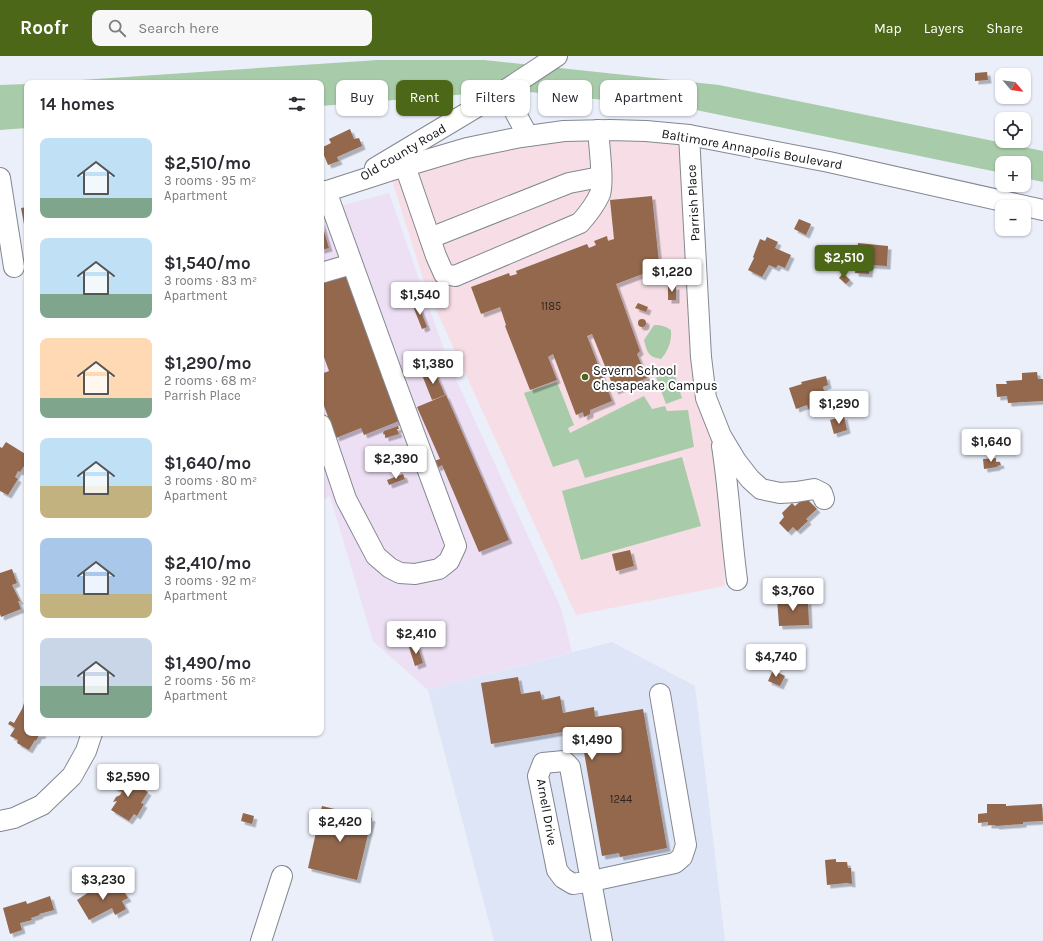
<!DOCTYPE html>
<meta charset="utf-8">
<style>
body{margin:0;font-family:Karla,sans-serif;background:#f7f7f7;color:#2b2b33;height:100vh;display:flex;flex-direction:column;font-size:15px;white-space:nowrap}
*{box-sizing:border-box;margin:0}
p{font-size:13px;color:#7c7c81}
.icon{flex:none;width:22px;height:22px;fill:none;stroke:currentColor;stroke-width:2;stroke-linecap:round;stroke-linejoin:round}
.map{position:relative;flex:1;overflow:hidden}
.drawer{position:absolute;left:24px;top:24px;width:300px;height:656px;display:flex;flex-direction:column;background:#fff;border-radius:8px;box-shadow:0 1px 3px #0004}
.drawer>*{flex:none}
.top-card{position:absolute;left:336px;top:24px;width:380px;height:36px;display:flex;gap:8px}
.needle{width:26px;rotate:118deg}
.fabs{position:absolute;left:995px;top:12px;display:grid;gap:8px}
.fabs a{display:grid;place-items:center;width:36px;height:36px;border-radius:8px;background:#fff;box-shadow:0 1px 3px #0004;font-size:20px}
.price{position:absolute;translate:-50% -34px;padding:0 9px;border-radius:4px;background:#fff;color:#222;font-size:13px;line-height:26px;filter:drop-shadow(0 1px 2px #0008)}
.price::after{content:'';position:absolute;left:50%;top:24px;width:12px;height:9px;margin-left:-6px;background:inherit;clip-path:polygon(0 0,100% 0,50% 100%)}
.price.selected{background:#4d6719;color:#fff}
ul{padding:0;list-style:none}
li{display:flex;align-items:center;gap:12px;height:100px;padding:0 16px}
li span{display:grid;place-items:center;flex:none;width:112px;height:80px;border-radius:8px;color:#555}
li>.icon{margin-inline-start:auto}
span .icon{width:48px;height:48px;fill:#fffc;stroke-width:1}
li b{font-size:17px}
h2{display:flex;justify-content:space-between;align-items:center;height:48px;padding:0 16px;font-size:17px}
.chip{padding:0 14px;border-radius:8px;background:#fff;box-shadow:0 1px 3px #0004;font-size:14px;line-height:36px}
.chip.selected{background:#4d6719;color:#fff}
header{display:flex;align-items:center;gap:24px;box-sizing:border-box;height:56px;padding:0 20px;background:#4d6719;color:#fff}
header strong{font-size:19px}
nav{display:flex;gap:22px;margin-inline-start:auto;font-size:14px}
.search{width:280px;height:36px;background:#f7f7f7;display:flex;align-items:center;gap:10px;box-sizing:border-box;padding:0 14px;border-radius:8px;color:#7c7c81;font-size:15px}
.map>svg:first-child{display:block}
.built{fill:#dde5f7}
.industrial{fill:#ede0f4}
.education{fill:#f7dee6}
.green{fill:#a8cba9}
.building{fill:#93674d;filter:url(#shadow)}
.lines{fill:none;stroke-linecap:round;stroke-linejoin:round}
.minor-casing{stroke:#838791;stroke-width:22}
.minor{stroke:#fff;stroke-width:20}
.poi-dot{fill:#4d6719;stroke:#fff;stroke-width:1.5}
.labels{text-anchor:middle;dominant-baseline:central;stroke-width:4;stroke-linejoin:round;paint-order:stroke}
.number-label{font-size:11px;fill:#2e2521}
.street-label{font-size:13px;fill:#0d0f12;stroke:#fff}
.poi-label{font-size:13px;fill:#0d0f12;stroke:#fff;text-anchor:start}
</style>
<header>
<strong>Roofr</strong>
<div class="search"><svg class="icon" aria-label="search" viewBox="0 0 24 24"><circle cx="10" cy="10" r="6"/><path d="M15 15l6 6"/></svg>Search here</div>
<nav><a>Map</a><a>Layers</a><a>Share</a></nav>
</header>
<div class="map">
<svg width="1043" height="885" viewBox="0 0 1043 885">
<defs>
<filter id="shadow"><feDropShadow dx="3.5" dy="3.5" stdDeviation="0" flood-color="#0004"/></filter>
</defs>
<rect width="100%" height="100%" fill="#ebeffa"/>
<polygon class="built" points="612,586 695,630 725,885 494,885 428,634"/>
<polygon class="industrial" points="389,137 449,308 561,552 572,596 428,634 373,585 330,440 321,445 321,155"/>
<polygon class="education" points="689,79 701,301 720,380 725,530 576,559 426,232 389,115 521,81"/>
<g class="green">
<polygon points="378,4 484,4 719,29 1043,95 1043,126 1024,122 1024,107 1002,107 1002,117 696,54 530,36 480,37 321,50 321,27 36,27"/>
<polygon points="27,28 27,72 0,74 0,29"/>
<path d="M654,269C661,269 665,270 671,274C672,285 668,295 661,303C648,301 647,296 644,284Z"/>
<polygon points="674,316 682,342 666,348 656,321"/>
<polygon points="557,326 574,369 568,372 570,377 644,340 652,353 665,350 667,355 688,354 694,391 585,422 578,403 553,411 524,337"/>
<polygon points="682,401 701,470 581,504 562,435"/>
</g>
<g class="building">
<polygon points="987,16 988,24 975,25 975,17"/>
<polygon points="350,73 354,83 359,82 362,90 337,101 339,105 328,109 321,92 331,87 329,83"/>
<polygon points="652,140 659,207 656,207 656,213 616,228 640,295 637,298 647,322 615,335 592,278 587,280 612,345 590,354 590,358 584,361 583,356 576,359 553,298 548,301 557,324 530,334 505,270 506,269 500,251 481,258 471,231 509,217 510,220 517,218 516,215 587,188 589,192 596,189 594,185 607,180 608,185 614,183 610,144"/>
<polygon points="27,151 27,179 26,179 21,152"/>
<polygon points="799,163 811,168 806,179 794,173"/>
<polygon points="321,165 329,192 321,194"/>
<polygon points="767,181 778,186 775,192 791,199 785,212 778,209 776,212 769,209 762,221 748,214 754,202 753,201 760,183 765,185"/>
<polygon points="858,187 888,190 887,210 870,209 869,218 855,217"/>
<polygon points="344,216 399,365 364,379 361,372 336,382 321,342 321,318 329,315 321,293 321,225"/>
<polygon points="843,217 850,224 846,228 839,222"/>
<polygon points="676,230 676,244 668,244 668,231"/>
<polygon points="638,247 648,251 646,256 635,252"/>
<polygon points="418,248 427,271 422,273 413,250"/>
<circle cx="642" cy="267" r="4"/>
<polygon points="434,314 445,339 432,344 422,319"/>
<polygon points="1037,316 1038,323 1043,323 1043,345 1008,347 1007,340 997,341 996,328 1007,328 1006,325 1022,324 1022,317"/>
<polygon points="826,320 828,329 823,331 828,349 809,354 807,349 796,353 789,332 802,328 801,326"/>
<polygon points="446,339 509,484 479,496 442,409 437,412 434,405 440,403 417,351"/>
<polygon points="844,360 847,374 834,378 830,364"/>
<polygon points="398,370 399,373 397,373 399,378 385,382 385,378 384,379 383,377 384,375"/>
<polygon points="6,386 27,399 24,406 26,407 20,416 18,415 15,421 18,423 8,439 0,435 0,391 2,392"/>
<polygon points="396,392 398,392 399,399 384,405 381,398 383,397 383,396 385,395 385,396"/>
<polygon points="996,402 996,406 1000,406 1001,409 997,410 997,411 984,413 983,403"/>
<polygon points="403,418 405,423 389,429 387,424"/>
<polygon points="805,441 817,453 806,463 808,465 797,475 793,471 788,476 779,467 784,461 782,457 792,447 795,450"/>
<polygon points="630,494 634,510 616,515 612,498"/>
<polygon points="12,513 17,527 12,529 20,545 18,545 21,553 1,561 0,558 0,517"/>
<polygon points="792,541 793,545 795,546 808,545 809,569 779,570 777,542"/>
<polygon points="417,588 423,607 415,610 409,591"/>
<polygon points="773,614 785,620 780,630 768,625"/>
<polygon points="518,621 521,638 540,635 542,644 560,640 563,657 594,651 595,661 643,653 667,792 620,801 619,797 602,800 580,673 491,688 481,627"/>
<polygon points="24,647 27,647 27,677 43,677 41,680 39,679 36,685 35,684 29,694 17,687 18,684 10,680 15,672 8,668 10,665 14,667 22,653"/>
<polygon points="118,718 148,736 141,747 144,748 137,760 134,758 129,765 111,754 117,745 113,746 116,741 120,739 122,736 111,730"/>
<polygon points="987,748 1006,748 1006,750 1042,748 1043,765 1023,766 1023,768 996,770 995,769 988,769 988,766 978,767 978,758 987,757"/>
<polygon points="322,750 372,762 357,824 308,812"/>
<polygon points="243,757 254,760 252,768 241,765"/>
<polygon points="836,803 836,806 847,806 848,812 851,812 852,828 847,827 827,829 825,804"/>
<polygon points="117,826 128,842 122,845 126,853 115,859 112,852 89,864 77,844 95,832 98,837"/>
<polygon points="50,840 54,854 39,858 40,859 31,862 32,864 20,867 22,874 10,878 3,852 26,845 27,848"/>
</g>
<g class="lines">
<g class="minor-casing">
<g id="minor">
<polyline points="507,33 516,58 528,80"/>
<polyline points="689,79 701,301 706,342 721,380 736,405 750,423 761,433 780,437 796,436 814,433 822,437 824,443"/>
<path d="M405,110L436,200L444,218L455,220L580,167C588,158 595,149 600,138C604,126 599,88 598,74"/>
<polyline points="375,112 507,33 557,0"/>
<polyline points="0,122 14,211"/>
<polyline points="321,137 389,115 467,92 521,81 564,75 610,74 646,75 689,79 829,106 1043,154"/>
<polyline points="430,182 569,127 600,121"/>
<polyline points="321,217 352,208"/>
<polyline points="321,369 346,443 376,500 390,512 400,517 415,518 439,513 449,505 456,490 394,323 326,135"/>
<path d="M722,390C729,434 731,479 737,524"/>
<polyline points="0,765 14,762 42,749 72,720 86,695 92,677"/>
<polyline points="261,885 282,820"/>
<polyline points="602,885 570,711 564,705 543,707 538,720 557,814 563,822 573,828 592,825 675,807 682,801 686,789 660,638"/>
</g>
</g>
<use href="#minor" class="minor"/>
</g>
<circle class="poi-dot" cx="585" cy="321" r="4"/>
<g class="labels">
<g class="number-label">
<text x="551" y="250">1185</text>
<text x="621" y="743">1244</text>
</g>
<g class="street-label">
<text transform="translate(752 93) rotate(10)">Baltimore Annapolis Boulevard</text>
<text transform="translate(403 96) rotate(-31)">Old County Road</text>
<text transform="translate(693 147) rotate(-93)">Parrish Place</text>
<text transform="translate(547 756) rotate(80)">Arnell Drive</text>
</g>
<g class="poi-label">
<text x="593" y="314">Severn School<tspan x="593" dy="15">Chesapeake Campus</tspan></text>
</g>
</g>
</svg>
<div class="fabs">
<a><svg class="needle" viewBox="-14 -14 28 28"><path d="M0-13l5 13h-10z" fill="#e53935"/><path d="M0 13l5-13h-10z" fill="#7c7c81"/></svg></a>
<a><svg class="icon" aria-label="locate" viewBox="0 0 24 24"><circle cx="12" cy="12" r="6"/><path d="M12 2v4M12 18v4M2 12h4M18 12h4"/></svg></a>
<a>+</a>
<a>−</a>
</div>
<b class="price selected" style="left:844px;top:223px">$2,510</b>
<b class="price" style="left:672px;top:237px">$1,220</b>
<b class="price" style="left:420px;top:260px">$1,540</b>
<b class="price" style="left:433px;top:329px">$1,380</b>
<b class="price" style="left:839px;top:369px">$1,290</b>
<b class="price" style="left:991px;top:407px">$1,640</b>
<b class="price" style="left:396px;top:424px">$2,390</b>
<b class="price" style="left:793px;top:556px">$3,760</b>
<b class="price" style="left:416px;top:599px">$2,410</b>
<b class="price" style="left:776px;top:622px">$4,740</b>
<b class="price" style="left:592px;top:705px">$1,490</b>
<b class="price" style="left:128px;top:742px">$2,590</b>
<b class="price" style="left:340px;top:787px">$2,420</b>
<b class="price" style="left:103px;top:845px">$3,230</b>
<div class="top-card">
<a class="chip">Buy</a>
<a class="chip selected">Rent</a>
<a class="chip">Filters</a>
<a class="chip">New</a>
<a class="chip">Apartment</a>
</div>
<section class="drawer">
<h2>14 homes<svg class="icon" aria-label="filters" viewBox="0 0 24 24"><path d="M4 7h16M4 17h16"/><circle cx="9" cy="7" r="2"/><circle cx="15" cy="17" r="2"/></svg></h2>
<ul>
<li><span style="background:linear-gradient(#bfe0f5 75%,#7fa58c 0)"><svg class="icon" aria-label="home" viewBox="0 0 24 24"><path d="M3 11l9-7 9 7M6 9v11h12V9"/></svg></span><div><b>$2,510/mo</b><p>3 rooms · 95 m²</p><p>Apartment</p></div></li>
<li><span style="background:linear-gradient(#bfe0f5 70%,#7fa58c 0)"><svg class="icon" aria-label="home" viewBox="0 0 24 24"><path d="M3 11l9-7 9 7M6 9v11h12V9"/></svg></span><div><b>$1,540/mo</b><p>3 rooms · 83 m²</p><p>Apartment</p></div></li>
<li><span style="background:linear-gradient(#ffd9b3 75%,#7fa58c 0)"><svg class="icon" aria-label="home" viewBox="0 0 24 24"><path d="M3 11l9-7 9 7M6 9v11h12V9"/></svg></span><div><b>$1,290/mo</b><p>2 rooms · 68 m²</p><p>Parrish Place</p></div></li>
<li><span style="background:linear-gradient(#bfe0f5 60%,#c2b280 0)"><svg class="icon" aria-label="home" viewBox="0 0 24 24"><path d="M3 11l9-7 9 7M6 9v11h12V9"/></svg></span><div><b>$1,640/mo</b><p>3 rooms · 80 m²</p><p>Apartment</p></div></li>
<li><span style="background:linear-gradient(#a9c7e8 70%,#c2b280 0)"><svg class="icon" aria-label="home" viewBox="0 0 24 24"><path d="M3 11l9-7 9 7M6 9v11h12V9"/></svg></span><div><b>$2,410/mo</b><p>3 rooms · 92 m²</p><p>Apartment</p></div></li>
<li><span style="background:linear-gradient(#c9d6e8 60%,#7fa58c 0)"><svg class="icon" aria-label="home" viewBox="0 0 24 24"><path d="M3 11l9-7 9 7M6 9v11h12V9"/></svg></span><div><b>$1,490/mo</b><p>2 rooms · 56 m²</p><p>Apartment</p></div></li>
</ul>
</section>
</div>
